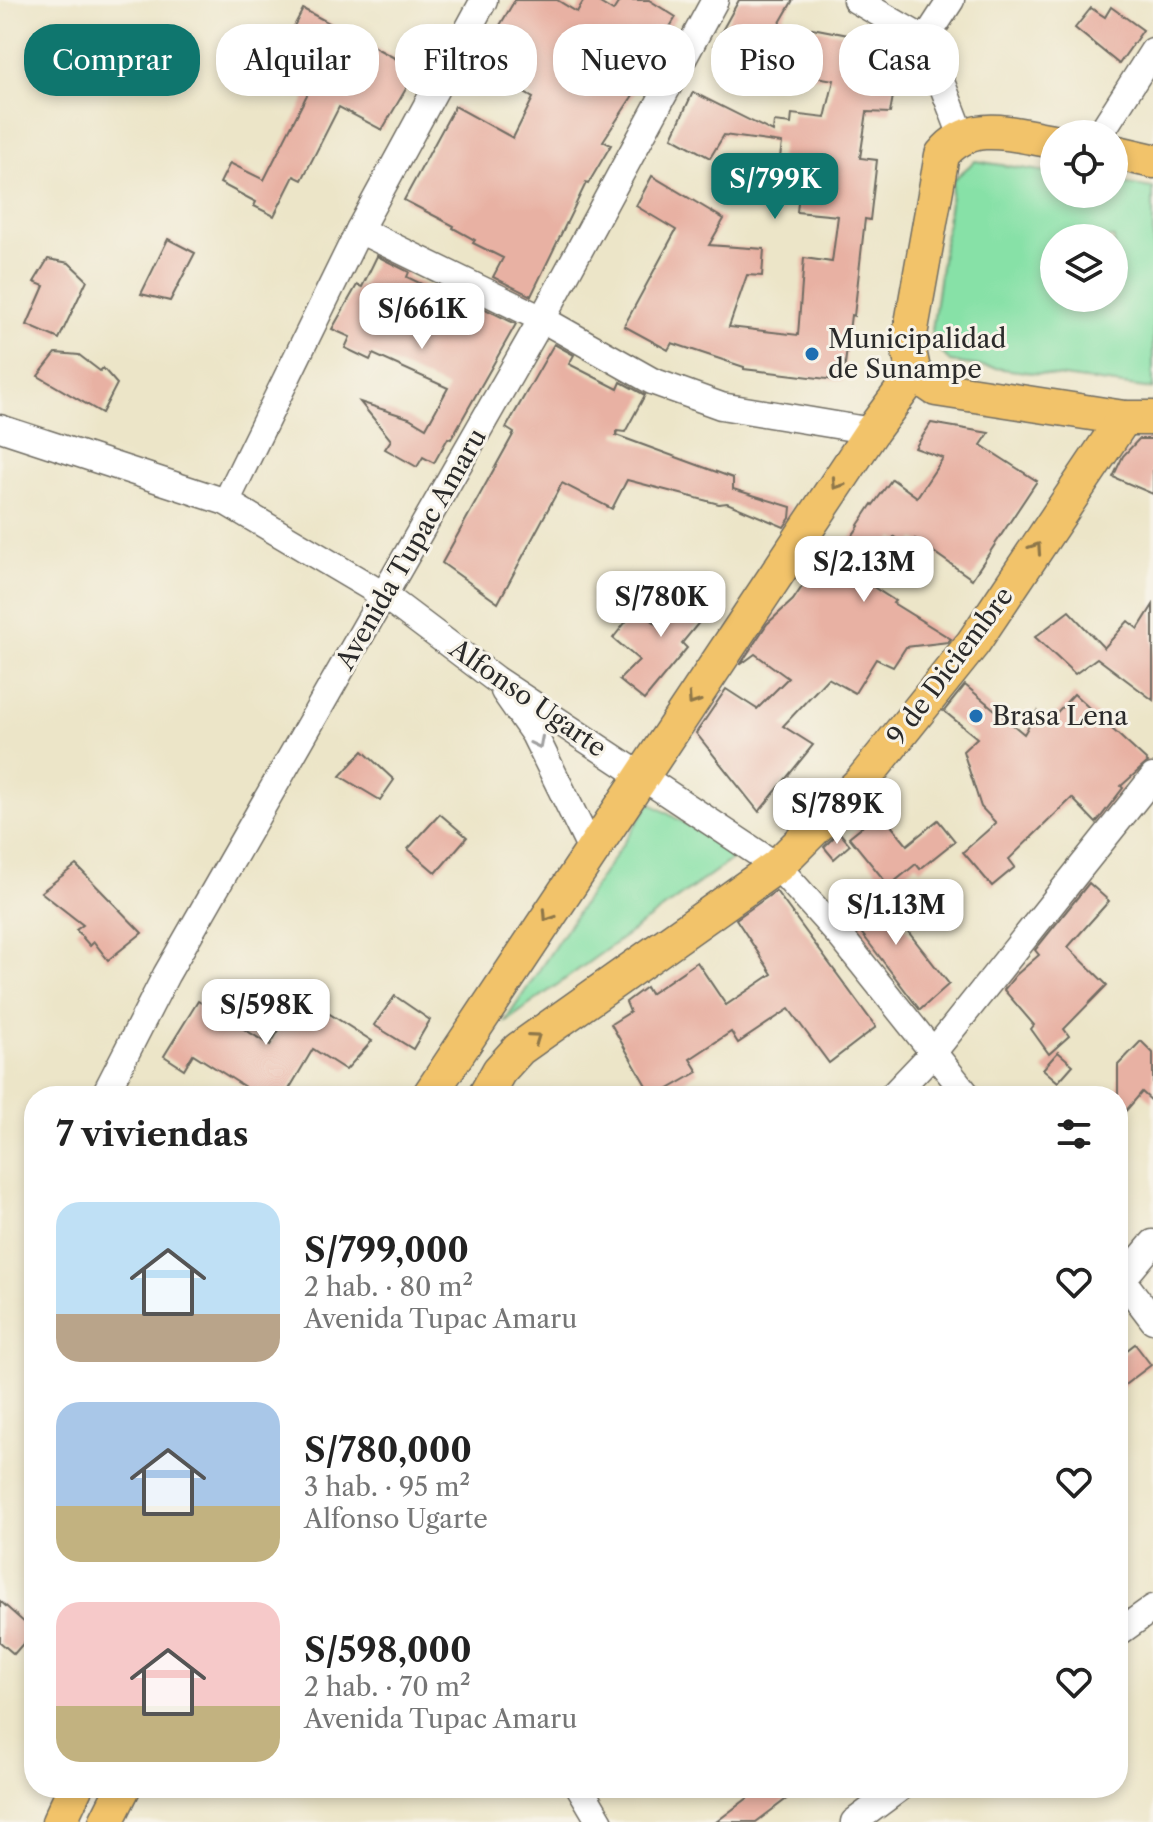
<!DOCTYPE html>
<html lang="es">
<meta charset="utf-8">
<style>
body{margin:0;font-family:"Libre Caslon Text",serif;background:#f6f6f6;color:#222;height:100vh;display:flex;flex-direction:column;font-size:30px;white-space:nowrap}
*{box-sizing:border-box;margin:0}
p{font-size:26px;color:#767676}
.icon{flex:none;width:44px;height:44px;fill:none;stroke:currentColor;stroke-width:2;stroke-linecap:round;stroke-linejoin:round}
.map{position:relative;flex:1;overflow:hidden}
.drawer{position:absolute;left:24px;top:1086px;width:1104px;height:712px;display:flex;flex-direction:column;background:#fff;border-radius:32px;box-shadow:0 4px 12px #0003}
.drawer>*{flex:none}
.hud{position:absolute;left:24px;top:24px;width:1106px;height:72px;display:flex;gap:16px}
.controls{position:absolute;left:1040px;top:120px;display:grid;gap:16px}
.controls a{display:grid;place-items:center;width:88px;height:88px;border-radius:50%;background:#fff;box-shadow:0 4px 12px #0003;font-size:40px}
.price{position:absolute;translate:-50% -68px;padding:0 18px;border-radius:16px;background:#fff;color:#222;font-size:26px;line-height:52px;filter:drop-shadow(0 2px 4px #0008)}
.price::after{content:'';position:absolute;left:50%;top:48px;width:24px;height:18px;margin-left:-12px;background:inherit;clip-path:polygon(0 0,100% 0,50% 100%)}
.price.on{background:#0f766e;color:#fff}
ul{padding:0;list-style:none}
li{display:flex;align-items:center;gap:24px;height:200px;padding:0 32px}
li span{display:grid;place-items:center;flex:none;width:224px;height:160px;border-radius:24px;color:#555}
li>.icon{margin-inline-start:auto}
span .icon{width:96px;height:96px;fill:#fffc;stroke-width:1}
li b{font-size:34px}
h2{display:flex;justify-content:space-between;align-items:center;height:96px;padding:0 32px;font-size:34px}
.pill{padding:0 28px;border-radius:32px;background:#fff;box-shadow:0 4px 12px #0003;font-size:28px;line-height:72px}
.pill.on{background:#0f766e;color:#fff}
.map>svg:first-child{display:block}
.green{fill:#87e1a7;stroke:#598669;stroke-width:2;fill-rule:evenodd}
.building{fill:#e8b1a3}
.lines{fill:none;stroke-linecap:round;stroke-linejoin:round}
.minor-casing{stroke:#6f6c62;stroke-width:29}
.major-casing{stroke:#6f6c62;stroke-width:37}
.minor{stroke:#fff;stroke-width:26}
.major{stroke:#f2c36a;stroke-width:34}
.oneway{stroke:#8e774a}
.oneway2{stroke:#a0a0a0}
.poi-dot{fill:#1f6fb2;stroke:#f7f3e8;stroke-width:3}
.labels{text-anchor:middle;dominant-baseline:central;stroke-width:6;stroke-linejoin:round;paint-order:stroke}
.poi-label{font-size:26px;fill:#2b2b2b;stroke:#f7f3e8;text-anchor:start}
.street-label{font-size:26px;fill:#2b2b2b;stroke:#f7f3e8}
</style>
<div class="map">
<svg width="1153" height="1822" viewBox="0 0 1153 1822">
<rect width="100%" height="100%" fill="#f7f3e8"/>
<filter id="ink" filterUnits="userSpaceOnUse"><feTurbulence type="fractalNoise" baseFrequency=".0125" numOctaves="2"/><feDisplacementMap in="SourceGraphic" scale="16" xChannelSelector="R" yChannelSelector="G"/><feConvolveMatrix kernelMatrix="1 2 1 2 8 2 1 2 1" color-interpolation-filters="sRGB"/></filter>
<filter id="wash" filterUnits="userSpaceOnUse"><feTurbulence type="fractalNoise" baseFrequency=".006" numOctaves="4" result="noise"/><feDisplacementMap in="SourceGraphic" scale="32" xChannelSelector="R" yChannelSelector="G"/><feGaussianBlur stdDeviation="1.8" result="paint"/><feColorMatrix in="noise" values="0 0 0 0 0 0 0 0 0 0 0 0 0 0 0 0 0 1.4 0 .05"/><feComposite in="paint" operator="in"/></filter>
<g filter="url(#wash)">
<rect width="100%" height="100%" fill="#ece5c8"/>
<g class="green">
<path d="M975,161L1054,173V194H1114V182L1153,188V389L950,362L931,338L953,180ZM1054,238H1114V298H1054Z"/>
<polygon points="650,803 738,855 504,1023"/>
</g>
<g id="blocks">
<g class="building">
<polygon points="515,0 557,0 577,12 584,0 595,0 613,11 620,0 649,0 676,17 662,40 667,43 603,141 611,145 588,184 586,183 531,296 493,277 503,258 473,243 475,240 453,228 454,226 404,200 455,106 513,138 533,98 469,61 485,33 493,37"/>
<polygon points="739,0 793,0 754,68 714,45"/>
<polygon points="1111,7 1143,30 1119,64 1075,28 1091,8 1105,17"/>
<polygon points="303,9 417,70 382,130 339,107 302,180 294,176 274,216 254,206 256,202 220,183 230,163 264,180 318,73 312,70 324,46 292,30"/>
<polygon points="871,27 902,45 890,113 867,112 860,158 877,160 870,220 865,219 854,316 851,315 843,381 744,369 744,367 672,343 668,350 624,326 676,230 636,206 652,176 724,219 709,245 764,249 762,276 747,275 729,327 798,335 804,258 832,262 838,216 797,212 801,174 778,172 782,143 724,135 710,158 672,137 693,92 773,132 774,122 791,124 792,114 825,118 834,80 804,75 812,28 869,39"/>
<polygon points="168,239 195,253 170,301 141,294"/>
<polygon points="377,256 409,272 407,277 475,310 477,305 516,324 451,439 448,438 434,463 423,457 417,467 385,449 391,440 360,402 409,418 426,428 448,388 373,354 370,360 345,348 350,337 332,329 357,285 362,287"/>
<polygon points="48,259 69,263 87,280 59,339 27,325 44,286 34,282"/>
<polygon points="554,344 574,355 569,364 618,389 621,382 645,395 625,432 617,431 616,435 733,478 733,489 791,507 790,518 784,527 727,503 719,504 627,480 612,509 562,483 498,603 442,563 514,433 506,428"/>
<polygon points="56,353 79,355 100,371 103,368 117,384 102,413 38,376"/>
<polygon points="931,423 989,433 981,445 1037,481 972,579 915,539 909,548 894,537 864,581 895,601 893,603 951,639 948,642 906,647 893,667 876,659 855,693 828,678 783,726 813,745 759,812 696,733 726,689 757,709 788,678 755,654 740,665 767,624 793,600 808,578 818,585 859,526 858,525 872,504 873,505 892,479 917,497 943,458 915,448"/>
<polygon points="1139,439 1153,439 1153,494 1113,477 1123,456"/>
<polygon points="688,581 716,602 682,643 687,648 644,700 619,680 639,660 613,638 637,608 658,625"/>
<polygon points="1153,605 1153,700 1097,658 1075,674 1035,637 1069,611 1104,648 1128,621 1138,629"/>
<polygon points="965,685 1024,734 1038,711 1047,723 1074,694 1148,762 1121,786 1123,788 1096,823 1072,798 1009,859 1015,867 992,886 963,852 996,823 981,807 963,751 977,738 944,711"/>
<polygon points="363,751 394,780 380,800 340,776"/>
<polygon points="880,812 907,845 938,820 955,841 920,869 916,864 889,886 849,837"/>
<polygon points="440,814 467,837 436,873 408,849"/>
<polygon points="839,832 850,845 834,859 824,847"/>
<polygon points="76,865 142,933 108,960 94,942 90,946 76,930 83,925 41,892"/>
<polygon points="1089,883 1109,901 1068,947 1107,985 1064,1029 1069,1036 1049,1054 1031,1029 1034,1025 1004,990 1016,975 1039,955 1035,950"/>
<polygon points="876,884 891,904 888,906 949,984 920,1010 844,910"/>
<polygon points="776,891 876,1027 829,1063 789,1009 738,1043 731,1032 690,1059 698,1072 656,1096 652,1096 611,1024 630,1012 626,1002 646,987 650,994 697,962 726,1005 772,974 736,919"/>
<polygon points="300,995 372,1041 346,1070 313,1049 285,1096 239,1096 245,1087 193,1054 184,1069 164,1056 198,1001 270,1045"/>
<polygon points="395,996 430,1020 413,1049 374,1025"/>
<polygon points="1141,1041 1153,1053 1153,1102 1142,1092 1118,1120 1118,1065"/>
<polygon points="1058,1052 1073,1065 1058,1082 1043,1069"/>
<polygon points="1135,1344 1151,1365 1118,1390 1118,1357"/>
<polygon points="0,1601 34,1631 14,1654 0,1642"/>
<polygon points="761,1788 801,1788 756,1822 716,1822"/>
</g>
</g>
</g>
<g filter="url(#ink)">
<use href="#blocks" fill-opacity="0" stroke="#6f6c62" stroke-width="2"/>
<g class="lines">
<g class="minor-casing">
<g id="minor">
<polyline points="856,0 925,40 962,136"/>
<polyline points="925,40 951,0"/>
<polyline points="1100,134 1153,51"/>
<polyline points="359,230 542,319 652,381 721,406 872,431"/>
<polyline points="0,428 226,502 385,596 495,679 777,866 841,937 968,1096"/>
<polyline points="226,502 359,230 484,0"/>
<polyline points="504,691 534,734 591,850"/>
<polyline points="104,1096 166,975 542,319 715,0"/>
<polyline points="892,1096 932,1054 1153,777"/>
<polyline points="1118,1274 1153,1320"/>
<polyline points="1123,1279 1153,1243"/>
<polyline points="1118,1633 1153,1608"/>
<polyline points="580,1788 600,1822"/>
<polyline points="854,1822 900,1788"/>
</g>
</g>
<g class="major-casing">
<g id="major">
<path d="M1054,141C1014,135 971,118 942,155L908,346L914,374L936,389L1124,418H1153"/>
<polyline points="1114,152 1153,161"/>
<polyline points="429,1096 872,431 914,374"/>
<polyline points="485,1096 499,1071 519,1049 777,866 862,781 973,643 1124,418"/>
<polyline points="59,1822 75,1788"/>
<polyline points="106,1822 123,1788"/>
</g>
</g>
<use href="#minor" class="minor"/>
<use href="#major" class="major"/>
</g>
<defs><path id="oneway-chevron" d="M-2-3.5L2.5 0L-2 3.5" fill="none" stroke-width="1.6" stroke-linecap="round" stroke-linejoin="round" transform="scale(2)"/></defs>
<g class="oneway">
<use href="#oneway-chevron" transform="translate(837 484) rotate(124)"/>
<use href="#oneway-chevron" transform="translate(1036 548) rotate(-56)"/>
<use href="#oneway-chevron" transform="translate(693 700) rotate(124)"/>
<use href="#oneway-chevron" transform="translate(548 916) rotate(123)"/>
<use href="#oneway-chevron" transform="translate(535 1038) rotate(-35)"/>
</g>
<use class="oneway2" href="#oneway-chevron" transform="translate(538 743) rotate(63)"/>
</g>
<g class="poi-dot">
<circle cx="812" cy="354" r="8"/>
<circle cx="976" cy="716" r="8"/>
</g>
<g class="labels">
<g class="poi-label">
<text x="828" y="339">Municipalidad<tspan x="828" dy="30">de Sunampe</tspan></text>
<text x="992" y="716">Brasa Lena</text>
</g>
<g class="street-label">
<text transform="translate(411 549) rotate(-60)">Avenida Tupac Amaru</text>
<text transform="translate(950 666) rotate(-53)">9 de Diciembre</text>
<text transform="translate(528 698) rotate(35)">Alfonso Ugarte</text>
</g>
</g>
</svg>
<div class="controls">
<a><svg class="icon" aria-label="locate" viewBox="0 0 24 24"><circle cx="12" cy="12" r="6"/><path d="M12 2v4M12 18v4M2 12h4M18 12h4"/></svg></a>
<a><svg class="icon" aria-label="layers" viewBox="0 0 24 24"><path d="M12 4l9 5-9 5-9-5zM3 14l9 5 9-5"/></svg></a>
</div>
<b class="price on" style="left:775px;top:221px">S/799K</b>
<b class="price" style="left:422px;top:351px">S/661K</b>
<b class="price" style="left:864px;top:604px">S/2.13M</b>
<b class="price" style="left:661px;top:639px">S/780K</b>
<b class="price" style="left:837px;top:846px">S/789K</b>
<b class="price" style="left:896px;top:947px">S/1.13M</b>
<b class="price" style="left:266px;top:1047px">S/598K</b>
<div class="hud">
<a class="pill on">Comprar</a>
<a class="pill">Alquilar</a>
<a class="pill">Filtros</a>
<a class="pill">Nuevo</a>
<a class="pill">Piso</a>
<a class="pill">Casa</a>
</div>
<section class="drawer">
<h2>7 viviendas<svg class="icon" aria-label="filters" viewBox="0 0 24 24"><path d="M4 7h16M4 17h16"/><circle cx="9" cy="7" r="2"/><circle cx="15" cy="17" r="2"/></svg></h2>
<ul>
<li><span style="background:linear-gradient(#bfe0f5 70%,#b9a48a 0)"><svg class="icon" aria-label="home" viewBox="0 0 24 24"><path d="M3 11l9-7 9 7M6 9v11h12V9"/></svg></span><div><b>S/799,000</b><p>2 hab. · 80 m²</p><p>Avenida Tupac Amaru</p></div><svg class="icon" aria-label="heart" viewBox="0 0 24 24"><path d="M12 20l-8-8c-3-5 5-10 8-4 3-6 11-1 8 4z"/></svg></li>
<li><span style="background:linear-gradient(#a9c7e8 65%,#c2b280 0)"><svg class="icon" aria-label="home" viewBox="0 0 24 24"><path d="M3 11l9-7 9 7M6 9v11h12V9"/></svg></span><div><b>S/780,000</b><p>3 hab. · 95 m²</p><p>Alfonso Ugarte</p></div><svg class="icon" aria-label="heart" viewBox="0 0 24 24"><path d="M12 20l-8-8c-3-5 5-10 8-4 3-6 11-1 8 4z"/></svg></li>
<li><span style="background:linear-gradient(#f6c9c9 65%,#c2b280 0)"><svg class="icon" aria-label="home" viewBox="0 0 24 24"><path d="M3 11l9-7 9 7M6 9v11h12V9"/></svg></span><div><b>S/598,000</b><p>2 hab. · 70 m²</p><p>Avenida Tupac Amaru</p></div><svg class="icon" aria-label="heart" viewBox="0 0 24 24"><path d="M12 20l-8-8c-3-5 5-10 8-4 3-6 11-1 8 4z"/></svg></li>
</ul>
</section>
</div>
